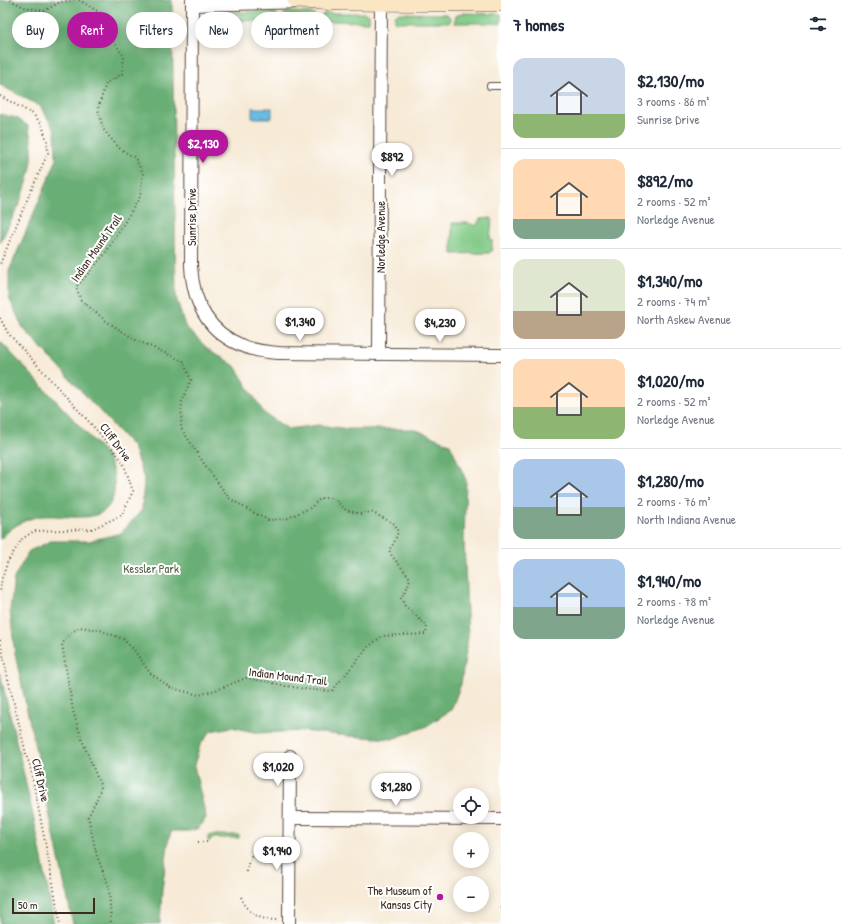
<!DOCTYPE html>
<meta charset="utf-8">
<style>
body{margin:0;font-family:"Patrick Hand",sans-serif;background:#f2f2f3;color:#1f2937;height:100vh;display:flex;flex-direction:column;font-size:15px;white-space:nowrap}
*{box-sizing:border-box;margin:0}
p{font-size:13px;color:#747a83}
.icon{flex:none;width:22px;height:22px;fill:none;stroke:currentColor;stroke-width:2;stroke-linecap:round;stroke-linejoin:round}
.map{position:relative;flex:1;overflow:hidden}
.sheet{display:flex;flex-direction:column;background:#fff;width:340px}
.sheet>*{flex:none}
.hud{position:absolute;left:12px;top:12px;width:380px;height:36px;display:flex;gap:8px}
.controls{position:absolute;left:453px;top:788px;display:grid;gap:8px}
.controls a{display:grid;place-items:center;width:36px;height:36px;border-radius:50%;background:#fff;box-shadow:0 2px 10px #0003;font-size:20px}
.scale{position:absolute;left:12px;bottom:10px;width:83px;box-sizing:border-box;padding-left:4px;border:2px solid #3b2a1e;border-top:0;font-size:11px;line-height:14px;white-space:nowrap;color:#3b2a1e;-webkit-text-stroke:3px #fff;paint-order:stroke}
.price{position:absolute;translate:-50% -34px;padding:0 9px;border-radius:14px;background:#fff;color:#222;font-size:13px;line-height:26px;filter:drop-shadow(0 1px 2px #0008)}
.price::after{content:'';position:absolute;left:50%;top:24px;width:12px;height:9px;margin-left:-6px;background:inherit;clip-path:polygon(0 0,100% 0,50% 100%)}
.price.current{background:#b5179e;color:#fff}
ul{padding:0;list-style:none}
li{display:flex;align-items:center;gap:12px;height:100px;padding:0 12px}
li+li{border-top:1px solid #e0e1e3}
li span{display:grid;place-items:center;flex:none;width:112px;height:80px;border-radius:12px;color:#555}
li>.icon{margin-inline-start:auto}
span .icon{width:48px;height:48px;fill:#fffc;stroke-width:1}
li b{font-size:17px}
h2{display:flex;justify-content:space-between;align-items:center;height:48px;padding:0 12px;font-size:17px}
.chip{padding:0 14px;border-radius:18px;background:#fff;box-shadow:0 2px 10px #0003;font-size:14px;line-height:36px}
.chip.current{background:#b5179e;color:#fff}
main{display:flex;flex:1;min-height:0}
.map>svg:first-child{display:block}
.green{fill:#82ca87;stroke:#5e7a52}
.forest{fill:#69ae74;stroke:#526c49}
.water{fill:#68bbe4;stroke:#527281}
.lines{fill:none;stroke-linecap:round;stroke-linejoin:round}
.lane-casing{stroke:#57473a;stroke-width:8}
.street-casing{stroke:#57473a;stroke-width:14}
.secondary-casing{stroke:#57473a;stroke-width:18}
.path{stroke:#57473a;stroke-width:2;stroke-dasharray:1 3;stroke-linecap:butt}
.lane{stroke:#fff;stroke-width:6}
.street{stroke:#fff;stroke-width:12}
.secondary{stroke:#fbe6c4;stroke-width:17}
.poi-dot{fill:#b5179e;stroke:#fff;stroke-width:1.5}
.labels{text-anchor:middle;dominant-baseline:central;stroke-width:4;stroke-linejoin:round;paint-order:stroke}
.street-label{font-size:12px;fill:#3b2a1e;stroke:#fff}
.park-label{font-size:12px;fill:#546243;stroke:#fff}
.poi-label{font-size:12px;fill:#3b2a1e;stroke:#fff;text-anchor:end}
</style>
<main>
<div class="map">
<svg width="501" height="924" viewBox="0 0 501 924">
<rect width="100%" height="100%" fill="#fff"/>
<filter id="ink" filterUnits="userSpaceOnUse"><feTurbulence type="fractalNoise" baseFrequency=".025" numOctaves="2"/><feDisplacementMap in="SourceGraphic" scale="8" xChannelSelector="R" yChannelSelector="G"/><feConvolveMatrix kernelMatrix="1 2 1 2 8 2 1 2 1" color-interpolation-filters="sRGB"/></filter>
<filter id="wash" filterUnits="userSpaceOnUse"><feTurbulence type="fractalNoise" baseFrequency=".012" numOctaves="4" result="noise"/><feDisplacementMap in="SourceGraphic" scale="16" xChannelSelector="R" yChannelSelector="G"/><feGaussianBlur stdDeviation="0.9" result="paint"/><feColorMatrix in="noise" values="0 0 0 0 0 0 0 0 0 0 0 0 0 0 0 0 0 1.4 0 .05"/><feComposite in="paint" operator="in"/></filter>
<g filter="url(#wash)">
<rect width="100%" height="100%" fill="#f7ebd8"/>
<g class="green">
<polygon points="218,12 275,12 278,16 277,21 210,20 210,14"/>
<polygon points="288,12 311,13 315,15 316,21 283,21 284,14"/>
<polygon points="326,13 364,13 369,15 369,22 321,21 322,15"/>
<polygon points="401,13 447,14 450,18 450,22 395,22 395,15"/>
<polygon points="461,13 501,14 501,23 454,23 456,16"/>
<polygon points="492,218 490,240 492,240 492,251 489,253 452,254 452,223 468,223 476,226 480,219"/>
<polygon points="208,835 239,835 239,838 211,838 210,841 208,841"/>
</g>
<g class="forest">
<path d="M0,0H172L176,297L185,326L207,348L235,366L264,413L288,429L319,425L349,429H414L450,444L466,480L464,540L468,637L461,684L451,710L425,727L392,739L348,736L303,731L258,733L232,727L211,731L200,745L194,766L206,817C199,834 188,831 172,831L169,837L162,890L160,924H73L15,654L10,610L14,578L29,551L51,541H89L121,533L142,510L144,479L133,447L23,328L9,298V271L56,161L55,130L40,106L0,85Z"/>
<path d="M0,114L17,118L28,126C31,137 33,148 32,160C29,189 13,216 0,243Z"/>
<path d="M0,341L105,453C108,459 112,466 113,473C118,498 110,517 82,517C69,518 55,515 42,516C26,518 9,528 0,540Z"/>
<path d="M0,673C20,756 40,840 54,924H0Z"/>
</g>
<rect class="water" x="252" y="108" width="20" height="10"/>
</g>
<g filter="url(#ink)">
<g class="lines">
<g class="lane-casing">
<polyline id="lane" points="490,86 501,86"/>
</g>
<g class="street-casing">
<g id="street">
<path d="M192,0L191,266C193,302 207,332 243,346C254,351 267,352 279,353L501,355"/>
<polyline points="192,5 304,2"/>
<polyline points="379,354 381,0"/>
<polyline points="290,818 501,819"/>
<polyline points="289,924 290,756"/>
</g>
</g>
<g class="secondary-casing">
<polyline id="secondary" points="296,0 342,2 501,3"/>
</g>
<g class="path">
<polyline points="10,0 24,7 44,11 60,2 74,0"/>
<polyline points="79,0 102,14 110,36 124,57 122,74 106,83 98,109 103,129 119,148 135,158 143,173 140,197 105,254 76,287 81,300 106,321 136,340 183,361 191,380 182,400 181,428 205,465 229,498 252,512 268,520 286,519 310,508 321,498 333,498 346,510 360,514 371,512 395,524 398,532 394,543 389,550 392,556 410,578 408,586 401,598 405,606 427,626 426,634 382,636 368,647 332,691 312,690 286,686 269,682 246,678 219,689 199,695 171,688 150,673 134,650 123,639 100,630 79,627 69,635 62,644 73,711 82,740 101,787 97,799 88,817 97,856 109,887 111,924"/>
<polyline points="0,96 33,114 42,125 47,141 48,153 30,193 0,264"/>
<polyline points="0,318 8,333 101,435 123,462 133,491 122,515 92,529 34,531 22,539 8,561 2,578 0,592"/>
<polyline points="0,640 7,674 27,758 30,765 53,883 60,924"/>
<polyline points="198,842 210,842"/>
<path d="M247,872C249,850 258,845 279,845"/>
<path d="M241,897C249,915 259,920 279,920"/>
<polyline points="500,907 501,907"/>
</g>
<use href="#lane" class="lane"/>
<use href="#street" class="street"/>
<use href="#secondary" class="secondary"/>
</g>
</g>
<circle class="poi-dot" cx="440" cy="897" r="4"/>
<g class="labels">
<g class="street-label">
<text transform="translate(191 217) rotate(-90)">Sunrise Drive</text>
<text transform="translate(380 237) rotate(-90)">Norledge Avenue</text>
<text transform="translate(96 248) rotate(-55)">Indian Mound Trail</text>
<text transform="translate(116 442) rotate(53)">Cliff Drive</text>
<text transform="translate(288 676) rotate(7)">Indian Mound Trail</text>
<text transform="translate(41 780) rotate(77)">Cliff Drive</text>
</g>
<g class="park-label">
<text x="151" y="568">Kessler Park</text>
</g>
<g class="poi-label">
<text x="432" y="890">The Museum of<tspan x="432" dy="14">Kansas City</tspan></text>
</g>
</g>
</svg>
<div class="controls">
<a><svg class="icon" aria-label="locate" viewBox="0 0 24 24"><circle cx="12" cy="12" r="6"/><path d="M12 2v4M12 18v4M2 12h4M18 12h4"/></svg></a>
<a>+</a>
<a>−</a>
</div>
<div class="scale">50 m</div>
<b class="price current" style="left:203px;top:164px">$2,130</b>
<b class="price" style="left:392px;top:177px">$892</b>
<b class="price" style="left:300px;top:342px">$1,340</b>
<b class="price" style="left:440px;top:343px">$4,230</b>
<b class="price" style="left:278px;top:787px">$1,020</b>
<b class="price" style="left:396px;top:807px">$1,280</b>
<b class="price" style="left:277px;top:871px">$1,940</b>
<div class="hud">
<a class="chip">Buy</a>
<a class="chip current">Rent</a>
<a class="chip">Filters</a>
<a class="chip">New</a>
<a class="chip">Apartment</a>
</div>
</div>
<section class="sheet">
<h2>7 homes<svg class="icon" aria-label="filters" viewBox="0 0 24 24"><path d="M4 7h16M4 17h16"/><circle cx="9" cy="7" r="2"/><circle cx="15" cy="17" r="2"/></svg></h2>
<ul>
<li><span style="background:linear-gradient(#c9d6e8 70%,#8fb573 0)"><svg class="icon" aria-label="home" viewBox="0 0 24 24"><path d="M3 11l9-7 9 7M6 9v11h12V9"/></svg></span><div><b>$2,130/mo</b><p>3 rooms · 86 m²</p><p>Sunrise Drive</p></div></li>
<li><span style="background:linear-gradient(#ffd9b3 75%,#7fa58c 0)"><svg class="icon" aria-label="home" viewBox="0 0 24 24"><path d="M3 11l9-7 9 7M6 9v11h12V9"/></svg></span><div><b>$892/mo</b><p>2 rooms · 52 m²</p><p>Norledge Avenue</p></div></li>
<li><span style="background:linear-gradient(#dfe7d0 65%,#b9a48a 0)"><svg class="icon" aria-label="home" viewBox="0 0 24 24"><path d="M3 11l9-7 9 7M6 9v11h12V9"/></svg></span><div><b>$1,340/mo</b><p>2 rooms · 74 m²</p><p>North Askew Avenue</p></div></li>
<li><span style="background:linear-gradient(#ffd9b3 60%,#8fb573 0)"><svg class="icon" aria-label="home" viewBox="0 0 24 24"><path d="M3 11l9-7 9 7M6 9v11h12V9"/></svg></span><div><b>$1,020/mo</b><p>2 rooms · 52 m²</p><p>Norledge Avenue</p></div></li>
<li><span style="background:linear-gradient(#a9c7e8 60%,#7fa58c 0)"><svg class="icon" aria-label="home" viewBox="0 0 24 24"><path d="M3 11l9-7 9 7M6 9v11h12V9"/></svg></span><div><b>$1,280/mo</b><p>2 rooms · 76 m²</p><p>North Indiana Avenue</p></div></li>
<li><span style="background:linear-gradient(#a9c7e8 60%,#7fa58c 0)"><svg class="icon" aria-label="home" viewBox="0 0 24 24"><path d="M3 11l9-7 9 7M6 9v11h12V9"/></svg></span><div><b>$1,940/mo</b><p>2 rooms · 78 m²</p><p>Norledge Avenue</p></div></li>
</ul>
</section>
</main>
